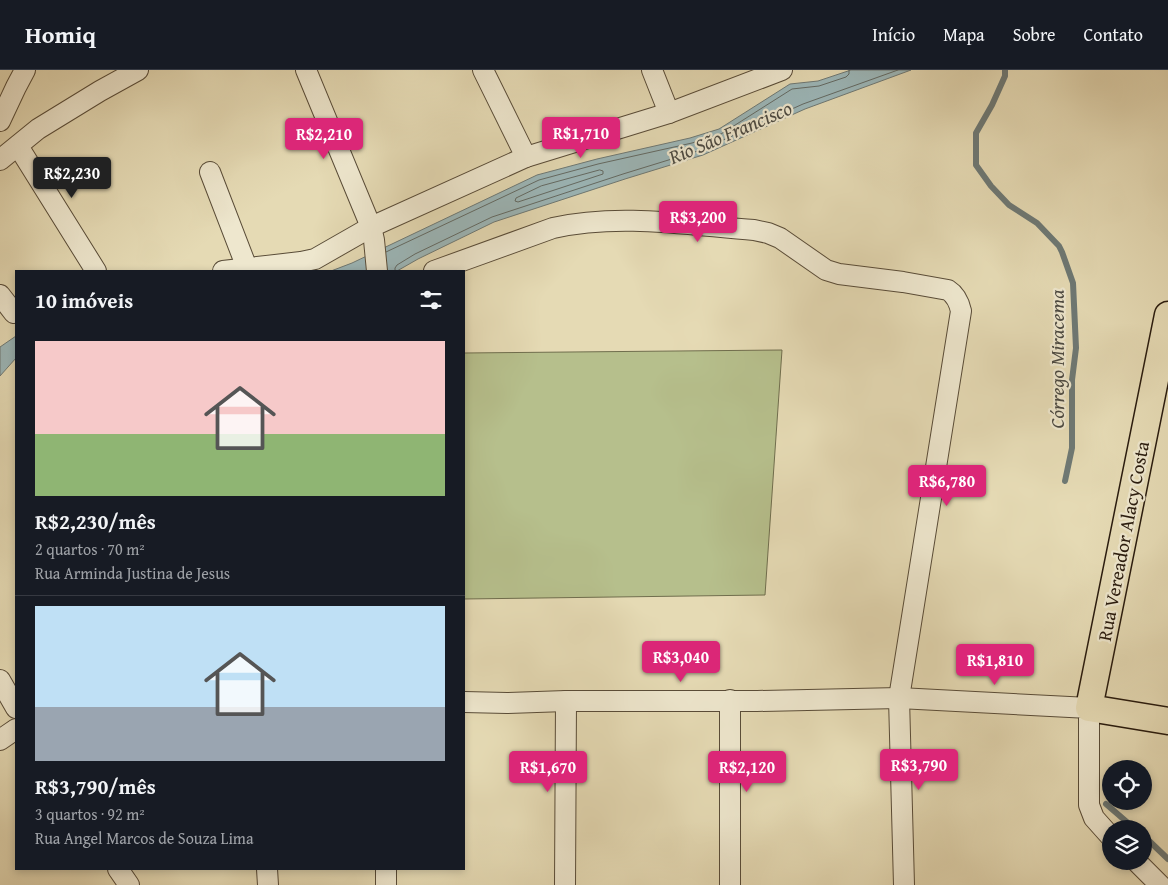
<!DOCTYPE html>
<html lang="pt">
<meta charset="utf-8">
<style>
body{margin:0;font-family:"Gentium Book Plus",serif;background:#242831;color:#f1f3f6;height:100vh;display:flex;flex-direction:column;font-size:19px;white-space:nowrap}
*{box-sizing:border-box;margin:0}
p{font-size:16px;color:#9ea1a6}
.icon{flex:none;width:28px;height:28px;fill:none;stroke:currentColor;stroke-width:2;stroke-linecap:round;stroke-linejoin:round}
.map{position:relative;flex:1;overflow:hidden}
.sheet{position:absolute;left:15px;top:200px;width:450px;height:600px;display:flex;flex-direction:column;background:#171b24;border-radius:0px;box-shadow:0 2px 8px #0003}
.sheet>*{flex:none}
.fabs{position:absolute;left:1102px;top:690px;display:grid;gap:10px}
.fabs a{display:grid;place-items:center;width:50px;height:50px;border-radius:50%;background:#171b24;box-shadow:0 2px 8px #0003;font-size:25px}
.price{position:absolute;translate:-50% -42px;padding:0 11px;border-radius:5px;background:#db2777;color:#fff;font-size:16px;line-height:32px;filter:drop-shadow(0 1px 2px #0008)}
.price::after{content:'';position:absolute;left:50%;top:30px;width:15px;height:11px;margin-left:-8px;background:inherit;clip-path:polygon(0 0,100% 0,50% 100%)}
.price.active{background:#222;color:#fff}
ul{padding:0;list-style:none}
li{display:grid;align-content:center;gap:10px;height:265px;padding:0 20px}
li+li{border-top:1px solid #363941}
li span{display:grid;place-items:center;height:155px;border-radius:0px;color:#555}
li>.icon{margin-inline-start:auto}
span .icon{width:90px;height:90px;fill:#fffc;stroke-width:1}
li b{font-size:21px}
h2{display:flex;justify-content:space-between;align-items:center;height:60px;padding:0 20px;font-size:21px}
header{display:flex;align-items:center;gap:30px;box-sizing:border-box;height:70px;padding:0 25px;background:#171b24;border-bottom:1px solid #363941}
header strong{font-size:24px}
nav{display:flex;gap:28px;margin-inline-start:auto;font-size:18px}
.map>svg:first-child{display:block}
.green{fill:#b6bf8c;stroke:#706e4e}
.water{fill:#9cb7b9;stroke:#6e7975}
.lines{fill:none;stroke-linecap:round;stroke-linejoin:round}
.shore{stroke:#636a64;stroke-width:1}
.stream{stroke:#6e7975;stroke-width:6}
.minor-casing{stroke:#594c38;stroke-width:22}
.major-casing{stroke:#2a1c0f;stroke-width:29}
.minor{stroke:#eee7ce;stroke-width:20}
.major{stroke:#e5dab4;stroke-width:26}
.labels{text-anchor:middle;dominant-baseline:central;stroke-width:4.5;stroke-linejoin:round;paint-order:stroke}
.street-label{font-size:19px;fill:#2a1c0f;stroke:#eee7ce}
.water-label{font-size:20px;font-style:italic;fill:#4c4a42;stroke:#eee7ce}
</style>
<header>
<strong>Homiq</strong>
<nav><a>Início</a><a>Mapa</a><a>Sobre</a><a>Contato</a></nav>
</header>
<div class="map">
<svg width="1168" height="815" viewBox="0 0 1168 815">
<rect width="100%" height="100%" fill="#e5dab4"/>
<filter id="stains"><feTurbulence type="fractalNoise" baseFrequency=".004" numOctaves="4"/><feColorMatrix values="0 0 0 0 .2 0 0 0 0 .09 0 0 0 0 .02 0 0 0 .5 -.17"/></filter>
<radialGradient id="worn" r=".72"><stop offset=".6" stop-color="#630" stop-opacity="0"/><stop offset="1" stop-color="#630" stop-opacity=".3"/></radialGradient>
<polygon class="green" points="782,280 765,525 464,529 464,283"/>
<g class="water">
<polygon points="851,0 911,0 805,39 703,85 625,109 494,152 418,189 397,201 331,201 352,193 537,105 597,89 690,68 719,59 790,14 818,11"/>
<polygon points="16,266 16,288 0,306 0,277"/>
</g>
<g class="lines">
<g class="shore">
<polygon points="600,100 603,101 603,104 518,132 515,131 516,128 541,116"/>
<polyline points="386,182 539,110 598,94 692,73 721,64 792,19 819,16 846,7 849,4 849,0"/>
<polyline points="395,201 395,198 397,195 415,184 492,147 623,104 701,80 803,34 898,0"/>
</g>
<g class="stream">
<polyline points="1005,0 1005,6 992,35 976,63 976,95 991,116 1009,135 1037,153 1059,176 1062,182 1073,213 1076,278 1072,310 1072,378 1065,411"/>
<polyline points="1106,734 1135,759"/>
<polyline points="1144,766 1168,789"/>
</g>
<g class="minor-casing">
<g id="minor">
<polyline points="306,0 371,157 374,170 377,201"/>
<polyline points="483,0 526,87"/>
<polyline points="652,0 669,43"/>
<polyline points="0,51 16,17 25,0"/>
<polyline points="18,76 96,201"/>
<polyline points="0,90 38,59 100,21 138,0"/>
<polyline points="210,102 247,198"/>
<polyline points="223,201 301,192 315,189 371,157 526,87 669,43 782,0"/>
<path d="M434,201L553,158C619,143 688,155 754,160L768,163L780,168L826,200L839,204L903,212L948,220C956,225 959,232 961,241L899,628L904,815"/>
<polyline points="0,225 14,243"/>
<polyline points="0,610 16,638"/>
<polyline points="464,632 507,633 566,631 757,631 899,628 1089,638 1089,735 1094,748 1111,767"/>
<polyline points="0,670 16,659"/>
<polyline points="1136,791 1160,815"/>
<polyline points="118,799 129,815"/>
<polyline points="267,799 268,815"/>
<polyline points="386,815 386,799"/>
<polyline points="565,815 566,631"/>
<polyline points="730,815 730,630"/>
</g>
</g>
<g class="major-casing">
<polyline id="major" points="1168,245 1089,638 1168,651"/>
</g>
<use href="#minor" class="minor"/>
<use href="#major" class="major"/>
</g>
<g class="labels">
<g class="street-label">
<text transform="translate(1123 471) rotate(-79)">Rua Vereador Alacy Costa</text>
</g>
<g class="water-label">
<text transform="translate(730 62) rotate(-23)">Rio São Francisco</text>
<text transform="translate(1056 289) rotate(-90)">Córrego Miracema</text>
</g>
</g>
<rect width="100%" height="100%" filter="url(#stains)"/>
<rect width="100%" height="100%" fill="url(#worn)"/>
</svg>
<div class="fabs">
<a><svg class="icon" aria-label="locate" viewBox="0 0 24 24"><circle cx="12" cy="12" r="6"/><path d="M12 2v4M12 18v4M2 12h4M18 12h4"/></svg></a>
<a><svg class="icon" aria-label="layers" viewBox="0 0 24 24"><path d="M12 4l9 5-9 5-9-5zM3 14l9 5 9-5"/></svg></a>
</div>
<b class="price" style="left:581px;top:89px">R$1,710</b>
<b class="price" style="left:324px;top:90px">R$2,210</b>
<b class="price active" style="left:72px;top:129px">R$2,230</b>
<b class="price" style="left:698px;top:173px">R$3,200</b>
<b class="price" style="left:947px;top:437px">R$6,780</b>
<b class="price" style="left:681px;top:613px">R$3,040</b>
<b class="price" style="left:995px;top:616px">R$1,810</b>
<b class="price" style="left:919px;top:721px">R$3,790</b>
<b class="price" style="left:548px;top:723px">R$1,670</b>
<b class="price" style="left:747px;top:723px">R$2,120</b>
<section class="sheet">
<h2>10 imóveis<svg class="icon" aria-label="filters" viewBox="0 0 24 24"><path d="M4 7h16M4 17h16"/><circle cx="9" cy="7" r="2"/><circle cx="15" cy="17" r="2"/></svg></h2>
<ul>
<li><span style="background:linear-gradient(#f6c9c9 60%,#8fb573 0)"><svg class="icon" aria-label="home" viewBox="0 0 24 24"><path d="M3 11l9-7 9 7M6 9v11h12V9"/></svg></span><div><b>R$2,230/mês</b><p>2 quartos · 70 m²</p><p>Rua Arminda Justina de Jesus</p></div></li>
<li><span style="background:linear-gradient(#bfe0f5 65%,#9aa5b1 0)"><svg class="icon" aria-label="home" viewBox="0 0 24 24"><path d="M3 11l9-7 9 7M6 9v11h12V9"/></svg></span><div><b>R$3,790/mês</b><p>3 quartos · 92 m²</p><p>Rua Angel Marcos de Souza Lima</p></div></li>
</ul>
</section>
</div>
